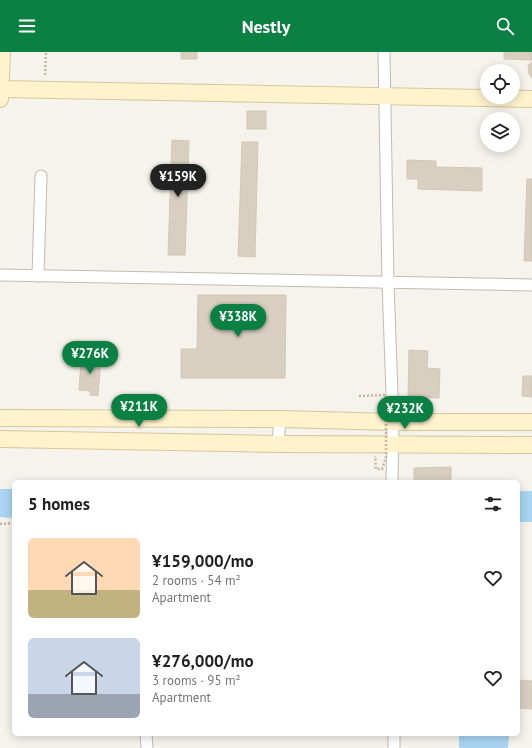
<!DOCTYPE html>
<meta charset="utf-8">
<style>
body{margin:0;font-family:"PT Sans",sans-serif;background:#f6f6f6;color:#222;height:100vh;display:flex;flex-direction:column;font-size:15px;white-space:nowrap}
*{box-sizing:border-box;margin:0}
p{font-size:13px;color:#767676}
.icon{flex:none;width:22px;height:22px;fill:none;stroke:currentColor;stroke-width:2;stroke-linecap:round;stroke-linejoin:round}
.map{position:relative;flex:1;overflow:hidden}
.side{position:absolute;left:12px;top:428px;width:508px;height:256px;display:flex;flex-direction:column;background:#fff;border-radius:6px;box-shadow:0 2px 10px #0003}
.side>*{flex:none}
.fabs{position:absolute;left:480px;top:12px;display:grid;gap:8px}
.fabs a{display:grid;place-items:center;width:40px;height:40px;border-radius:50%;background:#fff;box-shadow:0 2px 10px #0003;font-size:20px}
.price{position:absolute;translate:-50% -34px;padding:0 9px;border-radius:14px;background:#0b8043;color:#fff;font-size:13px;line-height:26px;filter:drop-shadow(0 1px 2px #0008)}
.price::after{content:'';position:absolute;left:50%;top:24px;width:12px;height:9px;margin-left:-6px;background:inherit;clip-path:polygon(0 0,100% 0,50% 100%)}
.price.active{background:#222;color:#fff}
ul{padding:0;list-style:none}
li{display:flex;align-items:center;gap:12px;height:100px;padding:0 16px}
li span{display:grid;place-items:center;flex:none;width:112px;height:80px;border-radius:6px;color:#555}
li>.icon{margin-inline-start:auto}
span .icon{width:48px;height:48px;fill:#fffc;stroke-width:1}
li b{font-size:17px}
h2{display:flex;justify-content:space-between;align-items:center;height:48px;padding:0 16px;font-size:17px}
header{display:flex;justify-content:space-between;align-items:center;height:52px;padding:0 16px;background:#0b8043;color:#fff;font-size:18px;font-weight:700}
.map>svg:first-child{display:block}
.water{fill:#a9d4f2}
.building{fill:#d8cfc1;stroke:#d3c7b4}
.lines{fill:none;stroke-linecap:round;stroke-linejoin:round}
.street-casing{stroke:#c2bbae;stroke-width:13}
.secondary-casing{stroke:#d6c79b;stroke-width:18}
.path{stroke:#c4b79f;stroke-width:2.5;stroke-dasharray:2 2;stroke-linecap:butt}
.street{stroke:#fff;stroke-width:11}
.secondary{stroke:#fff3cd;stroke-width:16}
.path-bridge{stroke:#c4b79f;stroke-width:2.5;stroke-dasharray:2 2;stroke-linecap:butt}
</style>
<header><svg class="icon" aria-label="menu" viewBox="0 0 24 24"><path d="M4 6h16M4 12h16M4 18h16"/></svg>Nestly<svg class="icon" aria-label="search" viewBox="0 0 24 24"><circle cx="10" cy="10" r="6"/><path d="M15 15l6 6"/></svg></header>
<div class="map">
<svg width="532" height="696" viewBox="0 0 532 696">
<rect width="100%" height="100%" fill="#f6f3ec"/>
<g class="water">
<polygon points="0,437 14,437 14,466 0,465"/>
<rect x="518" y="439" width="14" height="31"/>
<polygon points="459,682 509,682 508,696 459,696"/>
</g>
<g class="building">
<rect x="181" y="0" width="16" height="7"/>
<polygon points="504,0 532,0 532,8 504,7"/>
<polygon points="532,10 532,26 529,22 528,13"/>
<rect x="247" y="59" width="19" height="18"/>
<polygon points="172,88 189,89 185,203 168,203"/>
<polygon points="242,90 258,90 255,205 238,204"/>
<polygon points="407,108 436,109 436,115 482,116 482,139 418,137 418,127 407,127"/>
<polygon points="527,127 532,127 532,209 524,209"/>
<polygon points="198,243 286,243 285,326 181,326 181,297 197,297"/>
<polygon points="409,298 428,299 427,316 440,317 439,346 408,344"/>
<polygon points="94,303 101,304 98,344 90,343 91,339 79,338 81,308 94,308"/>
<polygon points="523,324 532,324 532,345 522,344"/>
<polygon points="451,415 451,430 414,430 414,416"/>
<polygon points="518,628 532,629 532,657 518,656"/>
</g>
<g class="lines">
<g class="street-casing">
<g id="street">
<polyline points="384,0 388,230 393,370 392,430"/>
<polyline points="0,223 532,233"/>
<polyline points="38,224 41,124"/>
<polyline points="278,392 280,367"/>
<polyline points="146,682 147,696"/>
<polyline points="394,682 394,696"/>
</g>
</g>
<g class="secondary-casing">
<g id="secondary">
<polyline points="0,37 532,47"/>
<polyline points="0,47 2,0"/>
<polyline points="0,366 280,367 393,370 532,370"/>
<polyline points="0,387 278,392 532,393"/>
</g>
</g>
<g class="path">
<polyline points="45,23 46,0"/>
<polyline points="0,472 14,471"/>
</g>
<use href="#street" class="street"/>
<use href="#secondary" class="secondary"/>
<polyline class="path-bridge" points="359,344 386,343 386,405 382,417 376,417 375,404"/>
</g>
</svg>
<div class="fabs">
<a><svg class="icon" aria-label="locate" viewBox="0 0 24 24"><circle cx="12" cy="12" r="6"/><path d="M12 2v4M12 18v4M2 12h4M18 12h4"/></svg></a>
<a><svg class="icon" aria-label="layers" viewBox="0 0 24 24"><path d="M12 4l9 5-9 5-9-5zM3 14l9 5 9-5"/></svg></a>
</div>
<b class="price active" style="left:178px;top:146px">¥159K</b>
<b class="price" style="left:238px;top:286px">¥338K</b>
<b class="price" style="left:90px;top:323px">¥276K</b>
<b class="price" style="left:139px;top:376px">¥211K</b>
<b class="price" style="left:405px;top:378px">¥232K</b>
<section class="side">
<h2>5 homes<svg class="icon" aria-label="filters" viewBox="0 0 24 24"><path d="M4 7h16M4 17h16"/><circle cx="9" cy="7" r="2"/><circle cx="15" cy="17" r="2"/></svg></h2>
<ul>
<li><span style="background:linear-gradient(#ffd9b3 65%,#c2b280 0)"><svg class="icon" aria-label="home" viewBox="0 0 24 24"><path d="M3 11l9-7 9 7M6 9v11h12V9"/></svg></span><div><b>¥159,000/mo</b><p>2 rooms · 54 m²</p><p>Apartment</p></div><svg class="icon" aria-label="heart" viewBox="0 0 24 24"><path d="M12 20l-8-8c-3-5 5-10 8-4 3-6 11-1 8 4z"/></svg></li>
<li><span style="background:linear-gradient(#c9d6e8 70%,#9aa5b1 0)"><svg class="icon" aria-label="home" viewBox="0 0 24 24"><path d="M3 11l9-7 9 7M6 9v11h12V9"/></svg></span><div><b>¥276,000/mo</b><p>3 rooms · 95 m²</p><p>Apartment</p></div><svg class="icon" aria-label="heart" viewBox="0 0 24 24"><path d="M12 20l-8-8c-3-5 5-10 8-4 3-6 11-1 8 4z"/></svg></li>
</ul>
</section>
</div>
